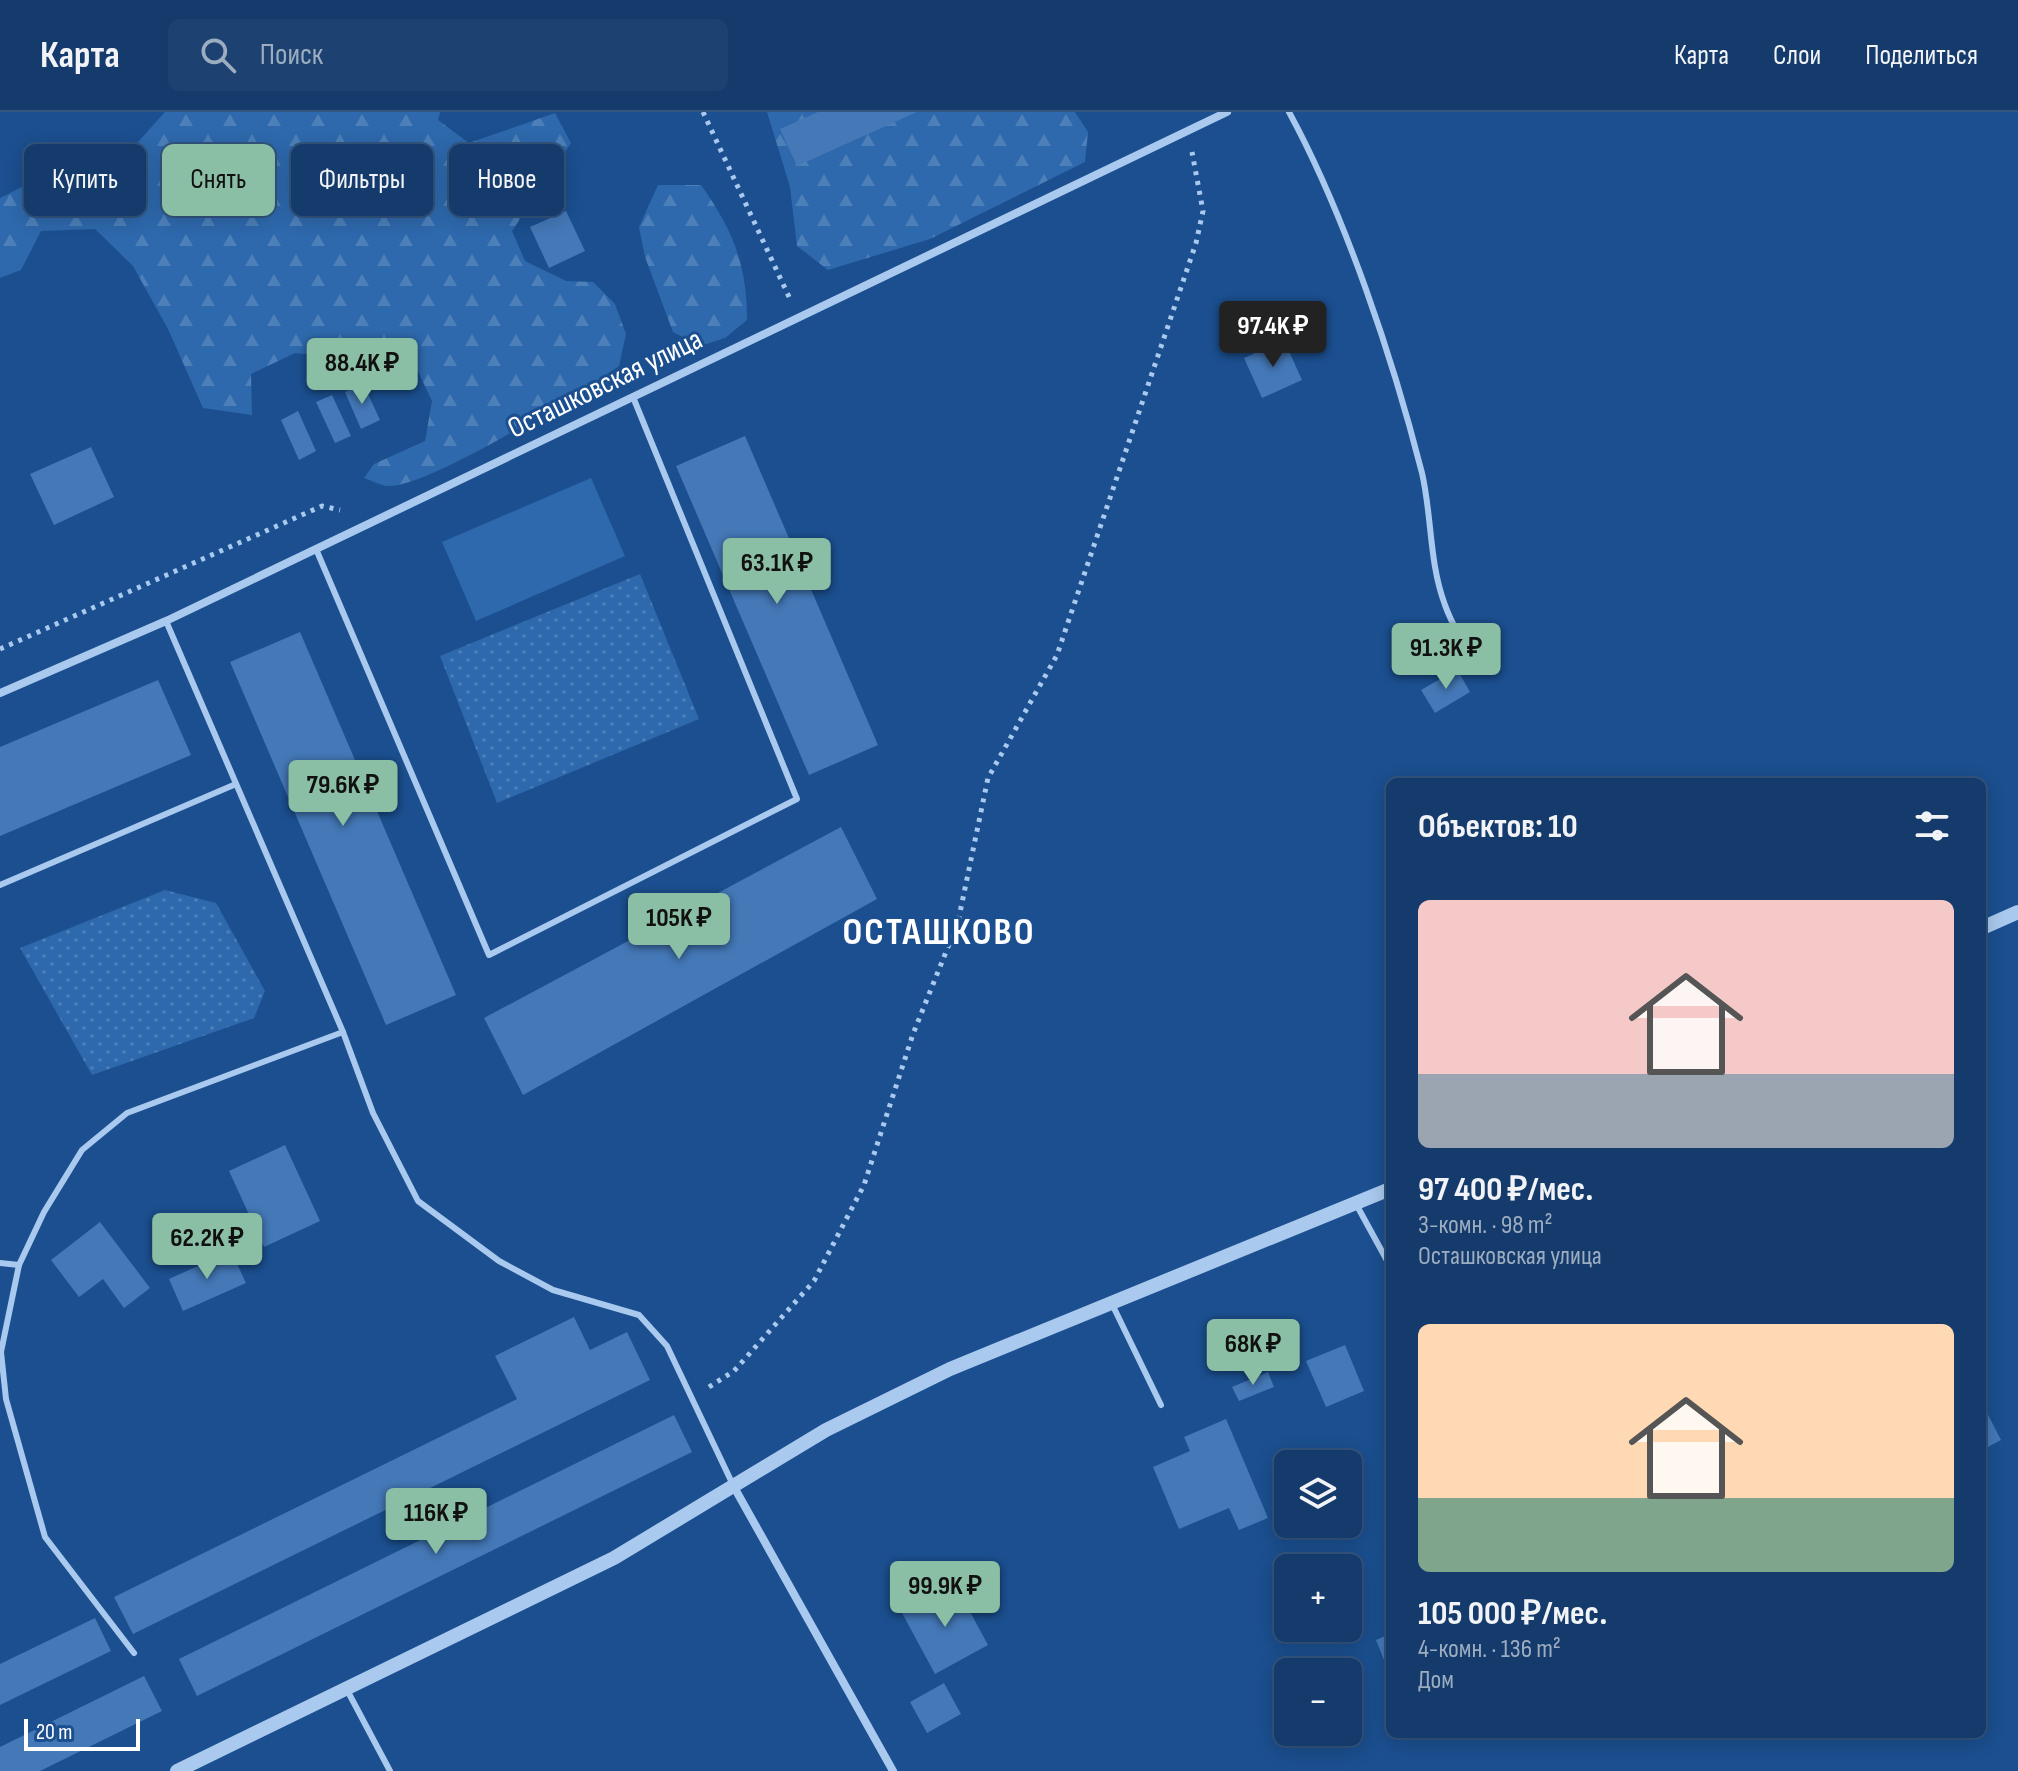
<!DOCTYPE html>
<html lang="ru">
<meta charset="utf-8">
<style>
body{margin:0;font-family:"Sofia Sans Condensed",sans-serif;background:#1d4271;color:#f1f3f6;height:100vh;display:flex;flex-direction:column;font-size:30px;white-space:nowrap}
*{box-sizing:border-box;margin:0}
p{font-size:26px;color:#9dadc1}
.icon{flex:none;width:44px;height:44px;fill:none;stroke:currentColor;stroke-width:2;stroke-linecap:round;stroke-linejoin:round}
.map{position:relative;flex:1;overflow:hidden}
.sheet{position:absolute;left:1386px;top:666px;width:600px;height:960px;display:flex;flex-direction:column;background:#143b6b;border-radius:12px;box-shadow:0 4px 20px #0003,0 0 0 2px #33557e}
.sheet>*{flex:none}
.banner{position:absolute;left:24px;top:32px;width:760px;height:72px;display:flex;gap:16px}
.tools{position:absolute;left:1274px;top:1338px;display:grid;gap:16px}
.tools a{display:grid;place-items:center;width:88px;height:88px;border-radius:12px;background:#143b6b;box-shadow:0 4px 20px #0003,0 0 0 2px #33557e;font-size:40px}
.scale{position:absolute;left:24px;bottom:20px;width:116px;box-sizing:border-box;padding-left:8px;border:4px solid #fff;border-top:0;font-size:22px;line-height:28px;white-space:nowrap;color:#fff;-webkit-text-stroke:6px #1b4f8f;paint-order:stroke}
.price{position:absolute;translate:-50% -68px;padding:0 18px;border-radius:8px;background:#8abfa5;color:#111;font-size:26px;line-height:52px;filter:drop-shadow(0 2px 4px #0008)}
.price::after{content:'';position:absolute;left:50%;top:48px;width:24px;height:18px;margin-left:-12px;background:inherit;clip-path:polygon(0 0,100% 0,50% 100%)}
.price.active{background:#222;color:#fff}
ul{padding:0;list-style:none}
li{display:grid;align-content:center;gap:16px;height:424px;padding:0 32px}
li span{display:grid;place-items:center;height:248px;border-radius:12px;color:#555}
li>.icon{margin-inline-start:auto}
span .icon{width:144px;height:144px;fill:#fffc;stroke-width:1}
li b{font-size:34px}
h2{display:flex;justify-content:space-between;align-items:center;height:96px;padding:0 32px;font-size:34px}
.pill{padding:0 28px;border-radius:12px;background:#143b6b;box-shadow:0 4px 20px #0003,0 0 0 2px #33557e;font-size:28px;line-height:72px}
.pill.active{background:#8abfa5;color:#111}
header{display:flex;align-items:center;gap:48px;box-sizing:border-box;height:112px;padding:0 40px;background:#143b6b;border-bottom:2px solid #33557e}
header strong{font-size:38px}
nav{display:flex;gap:44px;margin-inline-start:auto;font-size:28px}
.search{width:560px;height:72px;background:#1d4271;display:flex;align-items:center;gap:20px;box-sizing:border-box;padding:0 28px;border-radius:12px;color:#9dadc1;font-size:30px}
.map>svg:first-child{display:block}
.forest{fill:url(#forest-firs)}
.park{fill:url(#park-dots)}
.pitch{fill:#2e69ad}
.building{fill:#4478b7}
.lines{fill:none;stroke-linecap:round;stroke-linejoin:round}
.path{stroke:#a9c9ee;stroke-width:5;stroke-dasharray:4 6;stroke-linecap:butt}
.service{stroke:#a9c9ee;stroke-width:6}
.minor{stroke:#a9c9ee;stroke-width:8}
.tertiary{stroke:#a9c9ee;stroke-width:14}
.labels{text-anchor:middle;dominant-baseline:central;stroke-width:6;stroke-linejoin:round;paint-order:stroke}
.street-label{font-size:30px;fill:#fff;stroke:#1b4f8f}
.district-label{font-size:38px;font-weight:bold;letter-spacing:2px;fill:#fff;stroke:#1b4f8f}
</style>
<header>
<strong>Карта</strong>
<div class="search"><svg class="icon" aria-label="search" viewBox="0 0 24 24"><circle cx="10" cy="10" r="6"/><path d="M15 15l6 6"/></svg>Поиск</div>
<nav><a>Карта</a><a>Слои</a><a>Поделиться</a></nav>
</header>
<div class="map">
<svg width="2018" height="1659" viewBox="0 0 2018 1659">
<defs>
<pattern id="forest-firs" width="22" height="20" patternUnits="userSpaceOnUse" patternTransform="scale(2)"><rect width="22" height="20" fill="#2e69ad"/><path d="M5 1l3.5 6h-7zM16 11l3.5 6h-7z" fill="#4d80b9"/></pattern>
<pattern id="park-dots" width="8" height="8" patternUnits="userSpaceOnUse" patternTransform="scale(2)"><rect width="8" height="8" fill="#2e69ad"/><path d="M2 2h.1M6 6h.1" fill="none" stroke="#4d80b9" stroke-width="1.8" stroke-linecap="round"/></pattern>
</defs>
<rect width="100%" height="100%" fill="#1b4f8f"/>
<g class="forest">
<path d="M165,0H440L438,8L469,31L555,1L571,31L512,119L525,149L566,169L593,170L615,192L626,222L619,254C579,281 430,375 388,374C381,374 371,368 364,366L374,352L425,329L432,289L415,253L295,241L251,262L252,303L203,296L168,217L133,154L95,117L41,119L21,158L0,166V86L40,66L89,61L137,31Z"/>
<polygon points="767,0 1075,0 1088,20 1085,50 930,127 828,158 797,134 790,75"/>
<path d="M658,73H701C733,118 747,153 747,208L725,226L700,234L673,220L645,145L639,115Z"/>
</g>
<g class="park">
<polygon points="640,462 699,607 497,691 440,544"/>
<polygon points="165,778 216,791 265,879 254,906 92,963 20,836"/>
</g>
<polygon class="pitch" points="591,366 625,444 476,509 442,430"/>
<g class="building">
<polygon points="818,0 917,0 797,54 780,17"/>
<polygon points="566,99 585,139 549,156 530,115"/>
<polygon points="1284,228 1302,268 1262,286 1244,246"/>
<polygon points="363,271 380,308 361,317 345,280"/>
<polygon points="332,283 351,324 335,331 316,290"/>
<polygon points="298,299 316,339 299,348 281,308"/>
<polygon points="745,324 878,633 809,663 676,354"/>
<polygon points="91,335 114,385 54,413 30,362"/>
<polygon points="300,520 456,883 386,913 230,550"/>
<polygon points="1457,557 1470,580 1435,601 1421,578"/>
<polygon points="158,568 191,643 0,724 0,635"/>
<polygon points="841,715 877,787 523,983 484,906"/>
<polygon points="285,1033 320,1109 264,1135 229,1059"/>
<polygon points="100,1110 150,1176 124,1196 103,1167 79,1185 51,1148"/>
<polygon points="231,1139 246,1171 183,1199 169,1167"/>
<polygon points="574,1205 590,1238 627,1220 650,1268 133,1522 114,1485 517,1287 495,1244"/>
<polygon points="1345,1233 1364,1279 1326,1295 1306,1249"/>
<polygon points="1268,1260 1274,1275 1239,1289 1232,1275"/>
<polygon points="1982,1291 2001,1328 1982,1338"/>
<polygon points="674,1303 692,1340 197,1584 179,1547"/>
<polygon points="1226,1307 1268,1406 1239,1418 1229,1396 1179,1417 1153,1355 1190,1339 1184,1325"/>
<polygon points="955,1472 988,1533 935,1562 902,1501"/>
<polygon points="95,1506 111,1539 0,1593 0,1552"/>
<polygon points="1390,1522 1390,1557 1388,1558 1376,1528"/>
<polygon points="144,1564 162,1599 40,1659 0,1659 0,1635"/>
<polygon points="944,1571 961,1602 927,1621 910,1590"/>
</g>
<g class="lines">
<g class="path">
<polyline points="703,0 790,187"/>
<polyline points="0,537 322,394 340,398"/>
<polyline points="709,1275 734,1259 814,1169 864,1073 913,922 958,810 988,666 1057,543 1196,131 1203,99 1192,40"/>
</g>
<g class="service">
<path d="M1289,0C1345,103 1393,247 1422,361C1432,404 1429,451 1445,493C1450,508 1459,523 1466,537"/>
<polyline points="316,437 489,843 797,687 633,285"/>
<polyline points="166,509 343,920"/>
<polyline points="0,773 236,672"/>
<polyline points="1356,1092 1390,1154"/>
<polyline points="0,1151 19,1153"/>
<polyline points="1112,1192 1161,1293"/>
<polyline points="134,1541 45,1425 6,1287 1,1240 19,1153 44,1100 82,1038 127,1001 343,920 373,1001 418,1089 499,1149 553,1178 639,1203 667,1234 734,1375"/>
<polyline points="346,1576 390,1659"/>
</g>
<g class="minor">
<polyline points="0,581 166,509 1227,0"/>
<polyline points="734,1375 893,1659"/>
</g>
<g class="tertiary">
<polyline points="1982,816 2018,800"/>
<polyline points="177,1659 614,1446 826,1318 950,1257 1390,1077"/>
</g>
</g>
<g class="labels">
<g class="street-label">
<text transform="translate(605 272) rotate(-26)">Осташковская улица</text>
</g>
<g class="district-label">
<text x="939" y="820">ОСТАШКОВО</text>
</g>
</g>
</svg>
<div class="tools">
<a><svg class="icon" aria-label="layers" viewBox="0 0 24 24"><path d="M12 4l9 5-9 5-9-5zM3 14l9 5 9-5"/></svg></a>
<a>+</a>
<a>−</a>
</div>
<div class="scale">20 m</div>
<b class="price active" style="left:1273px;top:257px">97.4K ₽</b>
<b class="price" style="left:362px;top:294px">88.4K ₽</b>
<b class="price" style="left:777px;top:494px">63.1K ₽</b>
<b class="price" style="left:1446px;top:579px">91.3K ₽</b>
<b class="price" style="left:343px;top:716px">79.6K ₽</b>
<b class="price" style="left:679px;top:849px">105K ₽</b>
<b class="price" style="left:207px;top:1169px">62.2K ₽</b>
<b class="price" style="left:1253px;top:1275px">68K ₽</b>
<b class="price" style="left:436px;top:1444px">116K ₽</b>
<b class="price" style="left:945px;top:1517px">99.9K ₽</b>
<div class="banner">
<a class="pill">Купить</a>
<a class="pill active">Снять</a>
<a class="pill">Фильтры</a>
<a class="pill">Новое</a>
</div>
<section class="sheet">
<h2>Объектов: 10<svg class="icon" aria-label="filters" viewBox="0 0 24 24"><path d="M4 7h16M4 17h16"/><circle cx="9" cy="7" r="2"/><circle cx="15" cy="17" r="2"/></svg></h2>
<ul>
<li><span style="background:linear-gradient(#f6c9c9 70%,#9aa5b1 0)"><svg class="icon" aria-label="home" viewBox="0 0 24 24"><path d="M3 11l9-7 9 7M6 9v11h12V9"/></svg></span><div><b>97 400 ₽/мес.</b><p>3-комн. · 98 m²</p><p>Осташковская улица</p></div></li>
<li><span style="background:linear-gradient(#ffd9b3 70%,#7fa58c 0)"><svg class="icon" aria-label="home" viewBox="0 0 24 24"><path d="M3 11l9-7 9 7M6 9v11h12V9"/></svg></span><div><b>105 000 ₽/мес.</b><p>4-комн. · 136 m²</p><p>Дом</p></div></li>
</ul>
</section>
</div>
